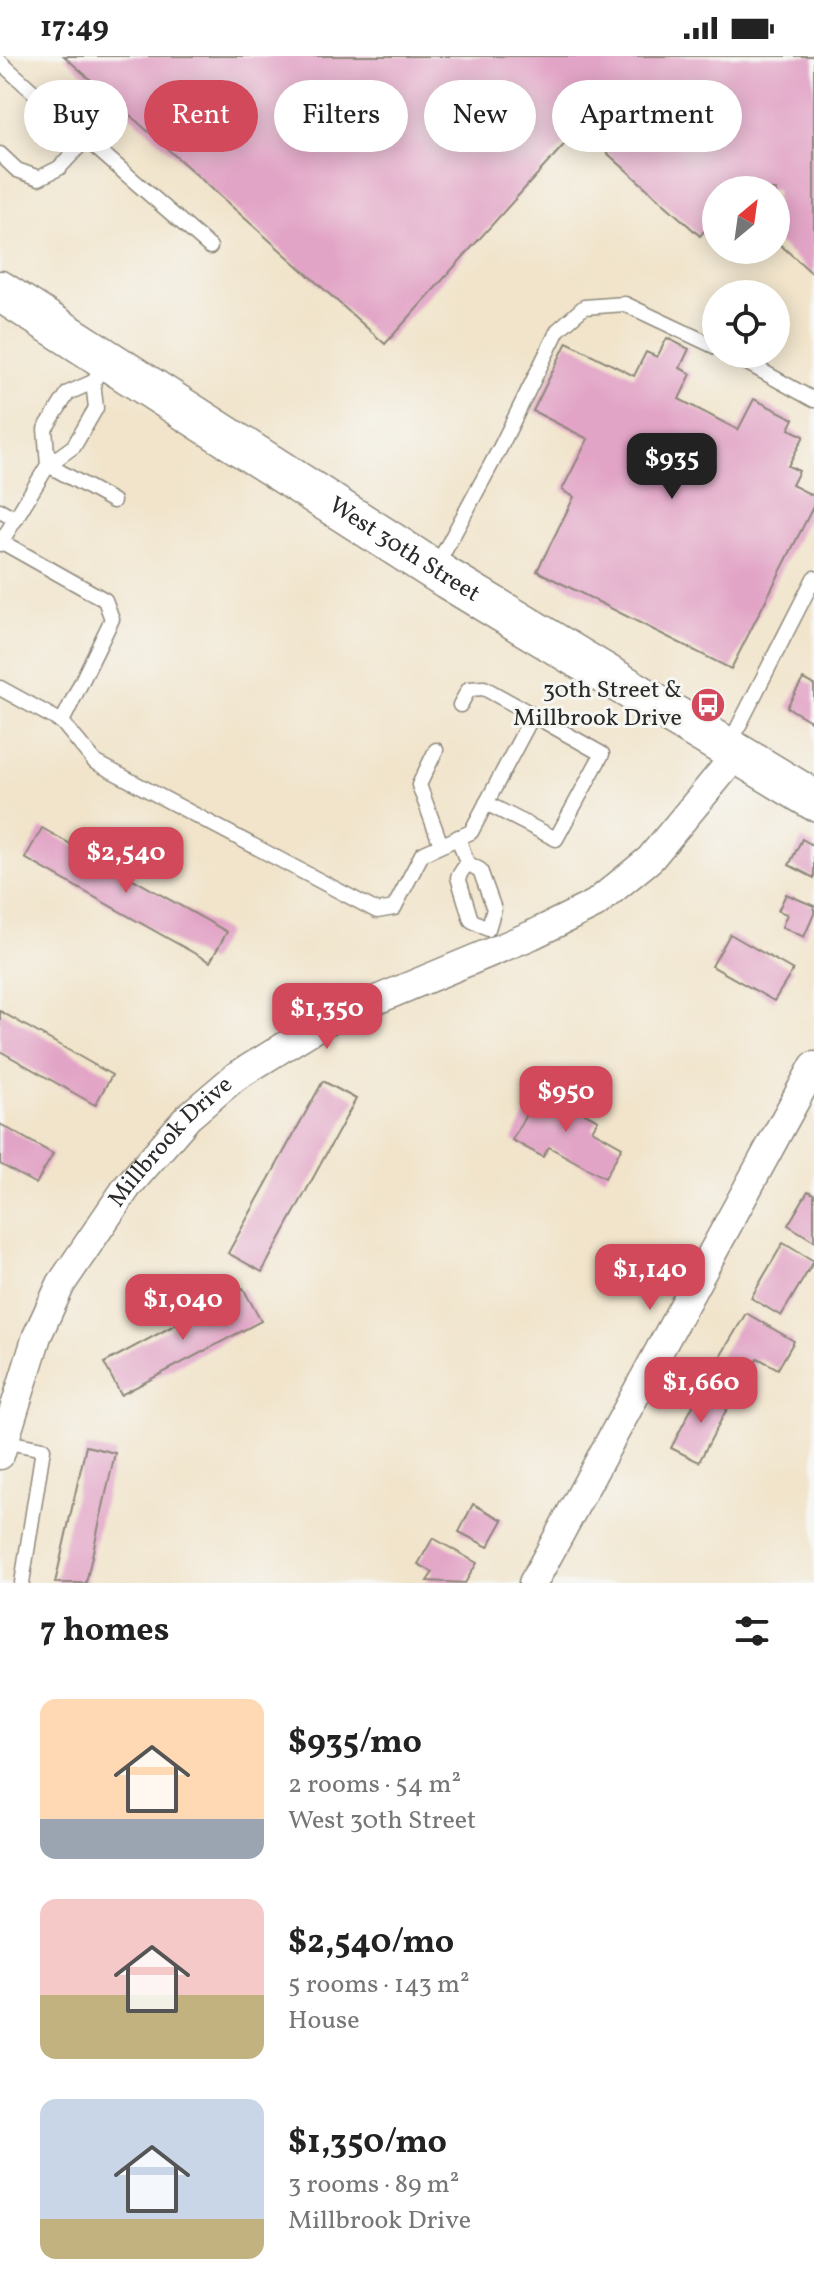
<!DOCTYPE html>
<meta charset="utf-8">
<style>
body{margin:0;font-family:Vollkorn,serif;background:#f6f6f6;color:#222;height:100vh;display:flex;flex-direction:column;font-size:30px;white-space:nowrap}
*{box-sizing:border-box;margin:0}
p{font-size:26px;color:#767676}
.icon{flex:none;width:44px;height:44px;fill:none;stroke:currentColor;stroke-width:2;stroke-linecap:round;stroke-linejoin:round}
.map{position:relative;height:1527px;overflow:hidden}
.panel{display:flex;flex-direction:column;background:#fff;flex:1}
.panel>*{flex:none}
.banner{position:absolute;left:24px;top:24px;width:766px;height:72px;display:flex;gap:16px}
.needle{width:52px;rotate:29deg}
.buttons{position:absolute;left:702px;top:120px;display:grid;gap:16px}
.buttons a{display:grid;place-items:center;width:88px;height:88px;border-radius:50%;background:#fff;box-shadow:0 4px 20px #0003;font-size:40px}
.price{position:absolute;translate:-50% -68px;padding:0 18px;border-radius:16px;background:#d1495b;color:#fff;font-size:26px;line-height:52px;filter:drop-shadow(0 2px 4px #0008)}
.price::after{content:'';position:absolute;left:50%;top:48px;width:24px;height:18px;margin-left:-12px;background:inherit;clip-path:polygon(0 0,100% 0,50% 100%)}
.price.on{background:#222;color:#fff}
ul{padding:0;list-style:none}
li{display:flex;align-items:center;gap:24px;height:200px;padding:0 40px}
li span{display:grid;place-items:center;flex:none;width:224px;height:160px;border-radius:16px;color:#555}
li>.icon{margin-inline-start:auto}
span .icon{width:96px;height:96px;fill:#fffc;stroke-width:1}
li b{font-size:34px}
h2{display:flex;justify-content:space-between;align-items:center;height:96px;padding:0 40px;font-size:34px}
.chip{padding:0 28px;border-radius:36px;background:#fff;box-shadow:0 4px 20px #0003;font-size:28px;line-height:72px}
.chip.on{background:#d1495b;color:#fff}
.status{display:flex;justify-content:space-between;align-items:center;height:56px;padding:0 40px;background:#fff;direction:ltr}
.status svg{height:22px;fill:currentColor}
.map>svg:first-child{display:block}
.building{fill:#e2a4c6}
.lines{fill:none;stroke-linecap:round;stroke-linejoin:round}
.lane-casing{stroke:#8e887b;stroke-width:17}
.street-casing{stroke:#8e887b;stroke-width:31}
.secondary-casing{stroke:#8e887b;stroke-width:43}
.lane{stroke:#fff;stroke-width:14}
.street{stroke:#fff;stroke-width:28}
.secondary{stroke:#fff;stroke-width:40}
.labels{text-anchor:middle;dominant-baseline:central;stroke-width:6;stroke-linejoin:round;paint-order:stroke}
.street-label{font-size:24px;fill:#2b2b2b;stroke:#f6f6f2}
.poi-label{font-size:24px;fill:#2b2b2b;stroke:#f6f6f2;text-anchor:end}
</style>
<div class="status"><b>17:49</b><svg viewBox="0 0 49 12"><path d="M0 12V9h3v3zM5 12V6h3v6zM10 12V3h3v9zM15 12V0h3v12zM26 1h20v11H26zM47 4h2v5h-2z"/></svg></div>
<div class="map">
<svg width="814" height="1527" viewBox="0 0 814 1527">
<rect width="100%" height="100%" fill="#f6f6f2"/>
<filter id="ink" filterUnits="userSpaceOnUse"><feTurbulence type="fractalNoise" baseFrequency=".0125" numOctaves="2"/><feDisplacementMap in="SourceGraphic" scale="16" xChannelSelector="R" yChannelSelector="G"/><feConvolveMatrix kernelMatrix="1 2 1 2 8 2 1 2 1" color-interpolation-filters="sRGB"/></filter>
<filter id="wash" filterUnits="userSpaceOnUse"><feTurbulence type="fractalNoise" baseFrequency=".006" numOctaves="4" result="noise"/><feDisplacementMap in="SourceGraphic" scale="32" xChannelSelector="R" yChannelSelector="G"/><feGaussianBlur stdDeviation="1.8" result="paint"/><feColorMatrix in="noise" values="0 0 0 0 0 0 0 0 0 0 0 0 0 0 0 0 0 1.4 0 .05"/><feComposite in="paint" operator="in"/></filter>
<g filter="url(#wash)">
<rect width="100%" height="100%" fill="#f1e4cb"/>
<g id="blocks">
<g class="building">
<polygon points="64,0 814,0 814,219 776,185 776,134 716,134 716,161 700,180 579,72 385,288"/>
<polygon points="667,282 689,293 680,312 691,318 679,343 738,374 754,343 794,363 789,373 804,380 788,410 799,415 792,429 814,440 814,449 731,613 537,515 574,441 562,434 588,383 533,355 567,286 634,320 646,296 657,301"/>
<polygon points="803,623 814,629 814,667 787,651"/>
<polygon points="42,772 227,876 210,906 25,802"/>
<polygon points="802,783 814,790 814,822 789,809"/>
<polygon points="786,838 814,850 814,858 804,881 782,871 787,858 778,855"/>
<polygon points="730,878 793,914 774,945 712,910"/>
<polygon points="0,955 112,1019 95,1049 0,995"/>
<polygon points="323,1025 356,1043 262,1216 228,1197"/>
<polygon points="540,1033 598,1064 592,1074 622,1091 605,1122 549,1091 543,1101 512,1084"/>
<polygon points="0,1068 53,1098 36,1128 0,1108"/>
<polygon points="808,1135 814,1138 814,1185 788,1169"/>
<polygon points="783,1187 814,1205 781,1260 751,1242"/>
<polygon points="243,1232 261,1265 121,1339 104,1307"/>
<polygon points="746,1257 794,1285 778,1313 758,1302 746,1322 717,1306"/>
<polygon points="702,1332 730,1347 699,1406 671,1392"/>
<polygon points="86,1390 115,1397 86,1527 55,1527"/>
<polygon points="473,1448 503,1464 488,1491 459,1476"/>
<polygon points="433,1482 477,1507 465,1527 427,1525 433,1516 418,1508"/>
</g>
</g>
</g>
<g filter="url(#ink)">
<use href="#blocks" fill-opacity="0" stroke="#8e887b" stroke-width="2"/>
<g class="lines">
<g class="lane-casing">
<g id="lane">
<polyline points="0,6 86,83 59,112 39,122 17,114 0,98"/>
<polyline points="86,83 210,191"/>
<polyline points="731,298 814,344"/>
<polyline points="48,409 45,373 68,337 93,326 98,318"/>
<polyline points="48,409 113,445"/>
<polyline points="0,454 16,463"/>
<polyline points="2,486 105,544 112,563 62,666"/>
<polyline points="0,488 48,409 74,390 96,352 93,326"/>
<polyline points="436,511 500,392 558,274 584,251 625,248 716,291"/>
<polyline points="0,632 62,666 95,706 377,855 394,852 422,798 471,776 533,659 602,698 556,783 486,747"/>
<polyline points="460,649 469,633 484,632 533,659"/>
<polyline points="729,689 814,522"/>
<polyline points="436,694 419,729 441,789"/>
<polyline points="458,781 467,807 480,814 494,853 488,873 471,864 458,821 467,807"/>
<polyline points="3,1385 43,1393 22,1527"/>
</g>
</g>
<g class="street-casing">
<g id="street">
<path id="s1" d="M0,1399L37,1280L61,1228L127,1131L188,1061L235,1021L326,965L532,879L595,848L650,803L736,699"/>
<polyline points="533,1527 814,1010"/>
</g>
</g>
<g class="secondary-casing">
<g id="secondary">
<path id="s2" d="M0,235L448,523L814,744"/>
</g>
</g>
<use href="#lane" class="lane"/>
<use href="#street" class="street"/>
<use href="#secondary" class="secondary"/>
</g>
</g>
<defs>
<g id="bus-disc" transform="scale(1.8)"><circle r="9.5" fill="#d1495b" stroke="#f6f6f2"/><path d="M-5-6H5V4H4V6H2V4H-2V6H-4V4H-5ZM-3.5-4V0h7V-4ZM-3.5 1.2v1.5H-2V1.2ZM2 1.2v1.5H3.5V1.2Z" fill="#fff"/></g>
</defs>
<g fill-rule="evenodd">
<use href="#bus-disc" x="708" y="649"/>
</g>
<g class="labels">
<g class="street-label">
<text stroke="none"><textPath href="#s2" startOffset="480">West 30th Street</textPath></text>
<text stroke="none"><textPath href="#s1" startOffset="362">Millbrook Drive</textPath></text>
</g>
<g class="poi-label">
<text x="682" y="635">30th Street &amp;<tspan x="682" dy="28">Millbrook Drive</tspan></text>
</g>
</g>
</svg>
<div class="buttons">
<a><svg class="needle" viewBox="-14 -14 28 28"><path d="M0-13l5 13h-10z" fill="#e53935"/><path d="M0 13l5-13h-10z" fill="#767676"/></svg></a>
<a><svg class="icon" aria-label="locate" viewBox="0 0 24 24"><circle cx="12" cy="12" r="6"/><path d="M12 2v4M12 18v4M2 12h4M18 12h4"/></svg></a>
</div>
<b class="price on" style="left:672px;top:445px">$935</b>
<b class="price" style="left:126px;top:839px">$2,540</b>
<b class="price" style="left:327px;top:995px">$1,350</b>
<b class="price" style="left:566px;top:1078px">$950</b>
<b class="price" style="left:650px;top:1256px">$1,140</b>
<b class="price" style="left:183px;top:1286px">$1,040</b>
<b class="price" style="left:701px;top:1369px">$1,660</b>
<div class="banner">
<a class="chip">Buy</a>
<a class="chip on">Rent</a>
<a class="chip">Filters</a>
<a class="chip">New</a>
<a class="chip">Apartment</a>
</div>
</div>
<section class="panel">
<h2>7 homes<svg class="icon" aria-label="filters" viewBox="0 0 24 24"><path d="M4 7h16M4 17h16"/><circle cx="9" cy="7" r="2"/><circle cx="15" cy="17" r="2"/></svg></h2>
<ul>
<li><span style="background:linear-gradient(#ffd9b3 75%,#9aa5b1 0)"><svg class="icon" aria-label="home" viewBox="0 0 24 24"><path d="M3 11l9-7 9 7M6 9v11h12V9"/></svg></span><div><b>$935/mo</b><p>2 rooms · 54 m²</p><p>West 30th Street</p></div></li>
<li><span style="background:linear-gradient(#f6c9c9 60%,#c2b280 0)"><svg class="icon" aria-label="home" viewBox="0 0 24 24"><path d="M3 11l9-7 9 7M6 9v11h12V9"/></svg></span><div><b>$2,540/mo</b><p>5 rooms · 143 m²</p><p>House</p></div></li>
<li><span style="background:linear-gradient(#c9d6e8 75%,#c2b280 0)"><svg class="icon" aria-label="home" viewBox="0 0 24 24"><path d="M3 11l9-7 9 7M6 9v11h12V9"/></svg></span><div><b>$1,350/mo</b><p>3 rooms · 89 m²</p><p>Millbrook Drive</p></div></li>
</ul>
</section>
